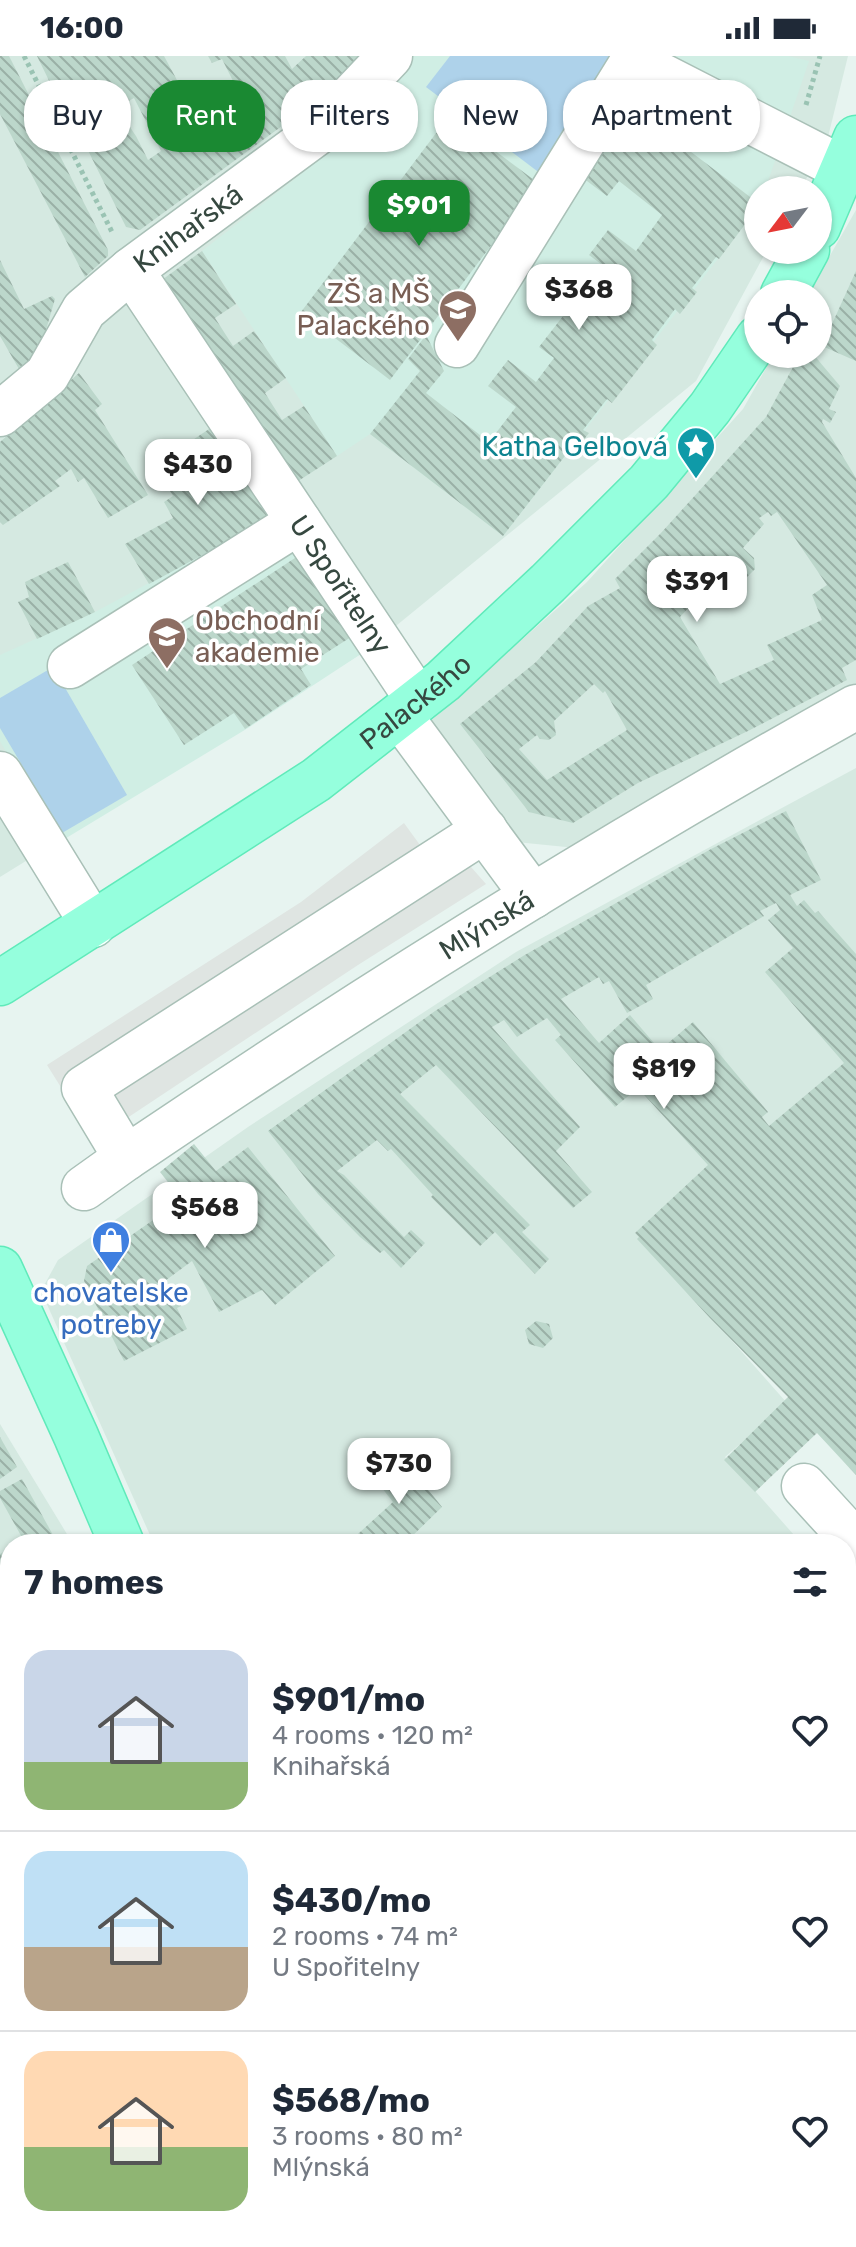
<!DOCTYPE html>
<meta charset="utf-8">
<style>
body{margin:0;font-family:Rubik,sans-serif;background:#f6f6f7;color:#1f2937;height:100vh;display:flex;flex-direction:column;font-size:30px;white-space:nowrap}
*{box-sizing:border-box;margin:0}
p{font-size:26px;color:#747a83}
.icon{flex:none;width:44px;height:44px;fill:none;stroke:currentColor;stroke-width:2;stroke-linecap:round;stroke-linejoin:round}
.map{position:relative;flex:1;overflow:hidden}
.side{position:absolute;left:0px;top:1478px;width:856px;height:714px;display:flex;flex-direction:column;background:#fff;border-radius:32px 32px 0 0;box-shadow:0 2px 6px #0004}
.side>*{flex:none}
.top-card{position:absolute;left:24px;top:24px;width:808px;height:72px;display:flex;gap:16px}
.needle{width:52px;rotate:238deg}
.buttons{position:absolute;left:744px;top:120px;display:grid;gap:16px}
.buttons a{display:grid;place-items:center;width:88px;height:88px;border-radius:50%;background:#fff;box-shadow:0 2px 6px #0004;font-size:40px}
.price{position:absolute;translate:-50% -68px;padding:0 18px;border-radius:16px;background:#fff;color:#222;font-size:26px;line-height:52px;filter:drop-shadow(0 2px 4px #0008)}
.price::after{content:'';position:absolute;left:50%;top:48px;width:24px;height:18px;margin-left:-12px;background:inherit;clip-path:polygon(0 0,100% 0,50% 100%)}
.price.selected{background:#1a8932;color:#fff}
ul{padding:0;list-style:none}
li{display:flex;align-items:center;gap:24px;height:200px;padding:0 24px}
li+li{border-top:2px solid #e0e1e3}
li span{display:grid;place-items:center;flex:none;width:224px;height:160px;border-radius:24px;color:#555}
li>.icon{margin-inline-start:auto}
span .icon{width:96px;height:96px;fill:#fffc;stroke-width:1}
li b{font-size:34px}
h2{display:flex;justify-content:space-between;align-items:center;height:96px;padding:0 24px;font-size:34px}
.tag{padding:0 28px;border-radius:32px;background:#fff;box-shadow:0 2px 6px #0004;font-size:28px;line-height:72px}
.tag.selected{background:#1a8932;color:#fff}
.status{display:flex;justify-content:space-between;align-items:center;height:56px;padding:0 40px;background:#fff;direction:ltr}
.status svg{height:22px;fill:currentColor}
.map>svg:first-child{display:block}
.residential{fill:#d5e9e1}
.education{fill:#d0eee4}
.garden{fill:#aed2ea}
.parking{fill:#dfe5e2}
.building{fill:url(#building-back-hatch);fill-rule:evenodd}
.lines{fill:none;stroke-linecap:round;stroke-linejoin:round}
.minor-casing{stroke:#a9c0b7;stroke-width:47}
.major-casing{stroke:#60eaba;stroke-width:47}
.path{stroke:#9ac3b3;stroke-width:5;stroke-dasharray:4 4;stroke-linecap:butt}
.minor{stroke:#fff;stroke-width:44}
.major{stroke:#95ffdd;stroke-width:44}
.labels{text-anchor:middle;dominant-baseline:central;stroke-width:7;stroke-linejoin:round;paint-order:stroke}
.street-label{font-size:28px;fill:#364840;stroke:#fff}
.education-label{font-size:28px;fill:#785e54;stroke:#fff;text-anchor:end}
.culture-label{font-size:28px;fill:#0d838f;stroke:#fff;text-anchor:end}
.shop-label{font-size:28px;fill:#366cbe;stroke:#fff}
</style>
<div class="status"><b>16:00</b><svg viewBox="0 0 49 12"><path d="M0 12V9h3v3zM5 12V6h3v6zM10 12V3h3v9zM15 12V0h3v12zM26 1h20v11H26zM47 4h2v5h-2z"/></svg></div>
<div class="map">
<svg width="856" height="2191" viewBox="0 0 856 2191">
<defs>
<pattern id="building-back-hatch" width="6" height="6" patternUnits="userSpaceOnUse" patternTransform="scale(2)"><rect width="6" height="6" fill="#bcd7cb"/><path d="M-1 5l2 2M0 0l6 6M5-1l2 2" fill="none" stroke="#9ab0a6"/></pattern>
</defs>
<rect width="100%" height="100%" fill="#e7f4f0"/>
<g class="residential">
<polygon points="0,0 848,0 827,85 800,134 758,134 758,194 767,194 696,325 364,596 0,821"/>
<polygon points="856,154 856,631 576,792 516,786 427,668 587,526 743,353 774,298 818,298 818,238 808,238"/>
<polygon points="856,712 856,1096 636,1176 787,1347 725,1401 802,1488 154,1488 41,1235 58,1204 248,1071 516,896"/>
<polygon points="0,1368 73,1488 10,1488 10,1545 0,1551"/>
<polygon points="846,1539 856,1550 856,2040 846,2049"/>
<polygon points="10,1588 10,2182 122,2182 108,2191 0,2191 0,1594"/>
<polygon points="856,2132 856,2191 785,2191 796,2182 846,2182 846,2141"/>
<polygon points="131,2182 449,2182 458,2191 137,2191"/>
</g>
<g class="education">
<polygon points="409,0 788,0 809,5 765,134 758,134 758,151 503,480 370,378 337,400 202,195 358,74"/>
<polygon points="272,461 364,596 248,672 58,787 0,685 0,599 95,556"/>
</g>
<g class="garden">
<polygon points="450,0 622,0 541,118 426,31"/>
<polygon points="53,611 127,739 62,777 0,672 0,642"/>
</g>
<g class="parking">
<polygon points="404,767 433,807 456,794 486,828 358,909 94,1084 47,1009 301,846"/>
<polygon points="10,1709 10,1898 0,1905 0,1715"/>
<polygon points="0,2077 10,2092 10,2182 95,2182 83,2191 0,2191"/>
<polygon points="559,2182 688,2182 677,2191 567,2191"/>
</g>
<g class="building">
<polygon points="0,0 9,0 108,194 108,200 85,221 0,58"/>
<path d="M37,0H164L178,26L169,30L180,51L190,46L195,52L233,25L222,3L212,7L208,0H285L292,13L306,0H360L296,67L293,62L140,174L126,171L64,46L57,41ZM134,42L161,95L148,104L136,80L127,67L122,69L114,53Z"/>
<polygon points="623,44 758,147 758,151 719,203 716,201 692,232 697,236 680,258 675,253 652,284 657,289 612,347 607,343 583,374 589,377 572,399 568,396 503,480 370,378 420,315 408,303 426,279 444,315 426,337 489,386 516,351 488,330 508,304 536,326 554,302 539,291 584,233 598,244 617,220 589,199 608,174 636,195 662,159 619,125 607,140 583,122"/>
<polygon points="449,60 538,127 390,324 301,256"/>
<polygon points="202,195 236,248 215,262 233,290 254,275 286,322 265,337 282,364 304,350 337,400 292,429 159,226"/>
<polygon points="0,204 24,253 52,240 55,243 36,308 23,320 0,280"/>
<polygon points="856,215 856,305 822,290"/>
<path d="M800,298H813L840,330L829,353L836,356L830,367L823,363L822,366L856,422V604L842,612L847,624L748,675L638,727L573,767L529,756L460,668L536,606L588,550L620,532L615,523L661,477L766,361ZM768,456L771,460L777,456L827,529L812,539L822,564L767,589L774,604L720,628L680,561L722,515L734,525L744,524L755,513L754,502L743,492L764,468L759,462ZM594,628L603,637L605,635L627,674L547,724L519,693L537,679L540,683L549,684L556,679L554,665Z"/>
<polygon points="79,317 102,348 95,354 148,439 108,462 84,422 78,426 71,413 55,425 60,430 3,469 0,466 0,386"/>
<polygon points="212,371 272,461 149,528 125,488 173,462 164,446 173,440 154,410"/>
<polygon points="298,500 351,581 301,613 311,629 245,673 234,657 184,689 132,609"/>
<polygon points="68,506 95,556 37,583 18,546 29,541 25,526"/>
<path d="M786,755L821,824L790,839L797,850L804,844L815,857L818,855L856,898V1419L817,1377L755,1436L724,1404L788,1341L710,1262L637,1183L639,1181L635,1177L708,1109L638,1032L615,1051L555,984L561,979L547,962L517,981L504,964L492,971L580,1071L556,1095L592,1136L573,1152L436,1009L400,1038L530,1169L522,1176L549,1203L535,1218L495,1176L480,1190L431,1141L433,1139L391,1093L388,1095L377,1084L337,1115L344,1119L404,1181L411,1174L425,1187L401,1212L384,1194L380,1197L360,1181L318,1138L268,1075L435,955L523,900L711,793ZM776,847L780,854L768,864L793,892L765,916L844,1007L769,1070L762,1061L768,1056L693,966L660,994L630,959L599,987L561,943L599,921L603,928L609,925L627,957L653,943L646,929L764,860L760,855Z"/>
<polygon points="194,1088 216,1115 248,1091 335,1200 275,1249 262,1234 219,1256 192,1205 154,1233 158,1238 167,1233 175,1236 181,1250 177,1252 187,1273 124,1305 84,1225 87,1210 182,1144 160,1116"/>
<polygon points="536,1265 549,1268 553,1282 543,1292 529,1288 525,1274"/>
<polygon points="0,1381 17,1411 0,1423"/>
<polygon points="399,1397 442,1451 404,1488 347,1488 393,1446 370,1417"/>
<polygon points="22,1423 58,1488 19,1488 24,1485 0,1442 0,1435"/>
<polygon points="10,1493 10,1526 0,1532 0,1498"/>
<polygon points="10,1600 10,1645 0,1628 0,1607"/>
<polygon points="10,1904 10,1995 0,1980 0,1911"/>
<polygon points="856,1951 856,2021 846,2029 846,1959"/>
<polygon points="846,2162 856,2174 856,2191 803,2191 815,2182 846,2182"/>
<polygon points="247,2182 421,2182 429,2191 234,2191"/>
</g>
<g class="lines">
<g class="minor-casing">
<g id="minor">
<path id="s1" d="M131,214L418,644"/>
<polyline points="457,289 633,5 844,113"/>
<path id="s2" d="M0,358L47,319L84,254L131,214L318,76L390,0"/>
<polyline points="70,610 299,466"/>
<polyline points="400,660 533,840"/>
<polyline points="0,718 93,869"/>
<path id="s3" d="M485,774L84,1032L126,1102C363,942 606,790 856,651"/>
<polyline points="84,1132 126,1102"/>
<polyline points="804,1430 856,1487"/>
<polyline points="0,1574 10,1568"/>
<polyline points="846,2113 856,2105"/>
<polyline points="752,2191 763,2182"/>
</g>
</g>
<g class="major-casing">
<g id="major">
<polyline points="818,171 856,82"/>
<polyline points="783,238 807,194"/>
<path id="s4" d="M0,927L316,724L443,625L548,527L649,426L710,352L758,282"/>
<polyline points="0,1213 76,1380 122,1488"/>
<polyline points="508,2182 515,2191"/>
</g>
</g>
<g class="path">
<polyline points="24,0 113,178"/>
<polyline points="806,49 820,0"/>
</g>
<use href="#minor" class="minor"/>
<use href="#major" class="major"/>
</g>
<defs>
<g id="school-pin" transform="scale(2)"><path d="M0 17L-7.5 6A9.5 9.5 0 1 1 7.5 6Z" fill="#8d6e63" stroke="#fff"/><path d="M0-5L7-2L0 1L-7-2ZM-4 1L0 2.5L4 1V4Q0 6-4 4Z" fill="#fff"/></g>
<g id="sight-pin" transform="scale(2)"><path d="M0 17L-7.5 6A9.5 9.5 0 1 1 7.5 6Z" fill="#0f9aa8" stroke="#fff"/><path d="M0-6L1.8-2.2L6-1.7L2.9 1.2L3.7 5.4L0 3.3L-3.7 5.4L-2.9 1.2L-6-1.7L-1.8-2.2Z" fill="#fff"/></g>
<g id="shop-pin" transform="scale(2)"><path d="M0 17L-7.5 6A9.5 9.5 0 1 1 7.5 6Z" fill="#3f7fe0" stroke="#fff"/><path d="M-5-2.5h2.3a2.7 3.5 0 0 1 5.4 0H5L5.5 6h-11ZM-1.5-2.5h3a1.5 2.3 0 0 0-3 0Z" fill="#fff"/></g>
</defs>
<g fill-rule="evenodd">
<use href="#school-pin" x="458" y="253"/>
<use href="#sight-pin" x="696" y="390"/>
<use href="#school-pin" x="167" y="580"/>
<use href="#shop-pin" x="111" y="1184"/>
</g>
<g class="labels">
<g class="street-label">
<text stroke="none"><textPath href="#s2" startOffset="268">Knihařská</textPath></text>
<text stroke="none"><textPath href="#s1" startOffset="378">U Spořitelny</textPath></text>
<text stroke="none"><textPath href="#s4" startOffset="502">Palackého</textPath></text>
<text stroke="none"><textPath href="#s3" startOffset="988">Mlýnská</textPath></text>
</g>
<g class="education-label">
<text x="430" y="237">ZŠ a MŠ<tspan x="430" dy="32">Palackého</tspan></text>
<text x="195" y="564" text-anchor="start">Obchodní<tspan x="195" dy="32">akademie</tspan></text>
</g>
<g class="culture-label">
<text x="668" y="390">Katha Gelbová</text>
</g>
<g class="shop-label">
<text x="111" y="1236">chovatelske<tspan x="111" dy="32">potreby</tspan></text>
</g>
</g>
</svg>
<div class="buttons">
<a><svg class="needle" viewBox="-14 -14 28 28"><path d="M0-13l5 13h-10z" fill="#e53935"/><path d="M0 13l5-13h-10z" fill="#747a83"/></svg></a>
<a><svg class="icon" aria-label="locate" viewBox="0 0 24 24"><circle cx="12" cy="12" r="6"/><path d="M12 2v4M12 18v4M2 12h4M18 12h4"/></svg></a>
</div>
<b class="price selected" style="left:419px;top:192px">$901</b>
<b class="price" style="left:579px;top:276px">$368</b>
<b class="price" style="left:198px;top:451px">$430</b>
<b class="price" style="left:697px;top:568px">$391</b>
<b class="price" style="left:664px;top:1055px">$819</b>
<b class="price" style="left:205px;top:1194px">$568</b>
<b class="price" style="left:399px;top:1450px">$730</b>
<div class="top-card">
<a class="tag">Buy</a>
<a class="tag selected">Rent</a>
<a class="tag">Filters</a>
<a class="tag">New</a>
<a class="tag">Apartment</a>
</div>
<section class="side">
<h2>7 homes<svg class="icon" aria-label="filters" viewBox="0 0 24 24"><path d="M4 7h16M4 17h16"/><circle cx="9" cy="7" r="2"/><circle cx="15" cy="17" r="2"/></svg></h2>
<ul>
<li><span style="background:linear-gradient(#c9d6e8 70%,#8fb573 0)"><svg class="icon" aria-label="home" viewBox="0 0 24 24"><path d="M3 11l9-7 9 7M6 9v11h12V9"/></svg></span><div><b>$901/mo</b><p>4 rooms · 120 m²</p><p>Knihařská</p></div><svg class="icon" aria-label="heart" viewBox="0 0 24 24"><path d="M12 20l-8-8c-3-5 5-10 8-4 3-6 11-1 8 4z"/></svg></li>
<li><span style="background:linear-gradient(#bfe0f5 60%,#b9a48a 0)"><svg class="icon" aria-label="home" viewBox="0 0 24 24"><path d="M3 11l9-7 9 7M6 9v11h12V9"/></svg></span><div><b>$430/mo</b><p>2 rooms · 74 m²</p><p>U Spořitelny</p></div><svg class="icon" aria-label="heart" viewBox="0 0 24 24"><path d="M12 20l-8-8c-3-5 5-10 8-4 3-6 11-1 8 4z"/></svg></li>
<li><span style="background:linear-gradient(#ffd9b3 60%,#8fb573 0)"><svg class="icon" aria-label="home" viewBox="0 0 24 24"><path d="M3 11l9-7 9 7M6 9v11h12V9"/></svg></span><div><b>$568/mo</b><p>3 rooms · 80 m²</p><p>Mlýnská</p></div><svg class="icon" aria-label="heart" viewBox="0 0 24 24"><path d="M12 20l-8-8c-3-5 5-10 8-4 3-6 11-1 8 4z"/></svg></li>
</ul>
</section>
</div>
